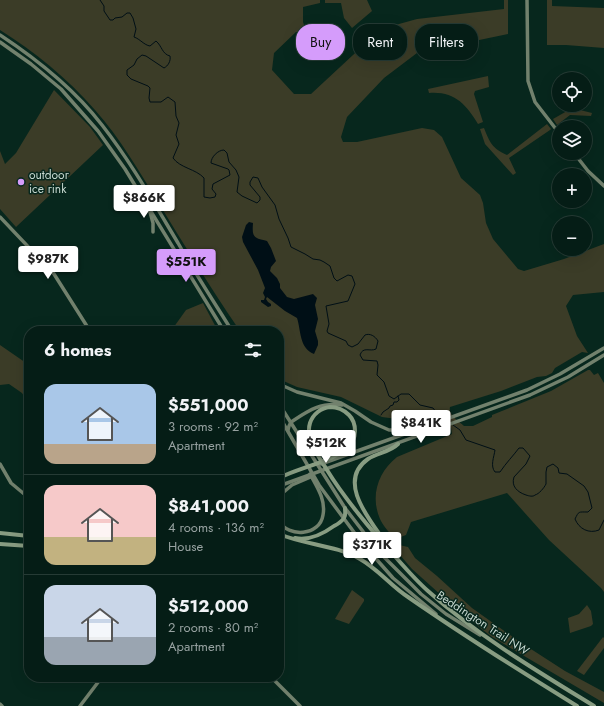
<!DOCTYPE html>
<meta charset="utf-8">
<style>
body{margin:0;font-family:Jost,sans-serif;background:#132a23;color:#f1f3f6;height:100vh;display:flex;flex-direction:column;font-size:15px;white-space:nowrap}
*{box-sizing:border-box;margin:0}
p{font-size:13px;color:#97a2a1}
.icon{flex:none;width:22px;height:22px;fill:none;stroke:currentColor;stroke-width:2;stroke-linecap:round;stroke-linejoin:round}
.map{position:relative;flex:1;overflow:hidden}
.drawer{position:absolute;left:24px;top:326px;width:260px;height:356px;display:flex;flex-direction:column;background:#051d16;border-radius:16px;box-shadow:0 4px 16px #0002,0 0 0 1px #263b35}
.drawer>*{flex:none}
.top-card{position:absolute;left:296px;top:24px;width:248px;height:36px;display:flex;gap:8px}
.buttons{position:absolute;left:552px;top:72px;display:grid;gap:8px}
.buttons a{display:grid;place-items:center;width:40px;height:40px;border-radius:50%;background:#051d16;box-shadow:0 4px 16px #0002,0 0 0 1px #263b35;font-size:20px}
.price{position:absolute;translate:-50% -34px;padding:0 9px;border-radius:4px;background:#fff;color:#222;font-size:13px;line-height:26px;filter:drop-shadow(0 1px 2px #0008)}
.price::after{content:'';position:absolute;left:50%;top:24px;width:12px;height:9px;margin-left:-6px;background:inherit;clip-path:polygon(0 0,100% 0,50% 100%)}
.price.selected{background:#d59cfb;color:#111}
ul{padding:0;list-style:none}
li{display:flex;align-items:center;gap:12px;height:100px;padding:0 20px}
li+li{border-top:1px solid #263b35}
li span{display:grid;place-items:center;flex:none;width:112px;height:80px;border-radius:12px;color:#555}
li>.icon{margin-inline-start:auto}
span .icon{width:48px;height:48px;fill:#fffc;stroke-width:1}
li b{font-size:17px}
h2{display:flex;justify-content:space-between;align-items:center;height:48px;padding:0 20px;font-size:17px}
.tag{padding:0 14px;border-radius:16px;background:#051d16;box-shadow:0 4px 16px #0002,0 0 0 1px #263b35;font-size:14px;line-height:36px}
.tag.selected{background:#d59cfb;color:#111}
.map>svg:first-child{display:block}
.green{fill:#3b3c27}
.water{fill:#000f16}
.lines{fill:none;stroke-linecap:round;stroke-linejoin:round}
.stream{stroke:#000f16;stroke-width:1}
.secondary{stroke:#72816d;stroke-width:3.5}
.primary{stroke:#889c82;stroke-width:4}
.poi-dot{fill:#d59cfb;stroke:#07271d;stroke-width:1.5}
.labels{text-anchor:middle;dominant-baseline:central;stroke-width:3;stroke-linejoin:round;paint-order:stroke}
.poi-label{font-size:12px;fill:#c7d8d0;stroke:#07271d;text-anchor:start}
.street-label{font-size:12px;fill:#c7d8d0;stroke:#07271d}
</style>
<div class="map">
<svg width="604" height="706" viewBox="0 0 604 706">
<rect width="100%" height="100%" fill="#07271d"/>
<g class="green">
<path d="M0,0H320V3L303,7V22L307,34L296,32L274,53L272,70L294,94H311L381,29L417,19L504,9V0H508V34L417,53L384,78L347,117L341,137L343,142H357L422,128L434,130L442,137L461,178L480,195L483,203L486,223L493,239L518,269L524,271L564,259L604,244V292L573,295L566,306L577,336L588,353L582,352L555,368L552,373L546,376L537,377L501,391L450,407C448,415 459,421 464,426H473L492,417V415L551,391L588,370H590L594,375L598,373L604,383V592L601,588L549,540L507,493L411,522L406,535L395,539C389,532 383,526 380,519C370,496 378,472 397,457L452,434L451,428L435,416L404,420L382,417L341,397L297,387L279,379V331H240C211,289 185,246 158,202C139,171 120,138 95,110C67,78 35,52 0,30Z"/>
<polygon points="325,0 367,0 372,11 352,28 344,18 341,3 325,3"/>
<polygon points="547,0 552,0 552,6 604,8 604,48 566,45 547,45"/>
<path d="M488,76L489,87L475,91L474,94L483,122L478,124C466,104 454,91 429,93L428,89Z"/>
<polygon points="54,90 90,127 103,145 16,227 0,209 0,151 5,164 16,153"/>
<polygon points="576,109 592,113 591,116 570,115 557,125 553,119 567,111"/>
<path d="M547,124L551,129L550,130L509,158L516,173L513,175L485,144L480,129L484,128C490,143 492,148 507,155Z"/>
<polygon points="203,303 218,331 171,331 186,310"/>
<polygon points="0,345 29,365 29,404 22,393 9,384 0,385"/>
<polygon points="395,544 408,547 415,558 437,576 472,608 517,640 565,671 604,692 604,703 492,637 461,613 412,569 393,547"/>
<polygon points="352,590 364,599 364,601 349,624 335,619"/>
<polygon points="587,605 591,611 593,624 591,626 570,633 568,618 579,614"/>
<polygon points="603,637 604,638 604,648 584,675 577,671"/>
</g>
<path class="water" d="M249,222L253,223C252,237 253,238 267,241L271,248L276,261L271,267L270,271L277,278L280,284V288L287,297L294,299L313,294L317,298L315,305L318,319L315,331L318,341V345L314,354C299,348 301,330 297,318L285,311L267,297L266,299L268,302L271,304V306L268,307L261,302V300H264L265,297L263,293L265,288L258,270L243,242L242,237L246,225Z"/>
<g class="lines">
<g class="stream">
<path d="M100,0L104,6V11L110,20H113L115,18L122,17L127,13H130L133,18L136,29L134,37C140,39 144,45 150,46L156,41C162,46 162,54 170,56C171,61 168,66 164,68L146,56L142,55L137,59L134,65L127,70V75L131,79L148,86L150,88L149,98L150,102H161L168,97L175,102L176,116L179,123L176,135L179,144L173,158C180,168 196,169 204,178V197L210,198L215,197L216,194L212,189L213,184L230,175L229,170L228,169L211,163C211,157 218,150 224,150L227,153L229,162L236,170L239,177L237,192L242,196L257,203L260,200V197L250,185V182L253,177L258,178L262,187L275,205L279,219L288,238L291,247L305,254L313,259L320,260L324,262L330,266L334,278L337,281L348,275L352,276L355,284L348,301L326,306L329,324L327,331L328,333L346,341L348,345L352,347L358,344L365,335C370,333 375,336 378,341L376,349C370,352 363,346 360,355L363,360L377,361L378,365L377,375L384,382L389,396L394,399L401,394H409L420,405L433,408L439,416L443,419"/>
<polyline points="381,415 383,412 389,408 390,406 393,405 394,402 397,402 399,400 398,396"/>
<path d="M453,425L460,430L466,440L495,450C494,457 490,466 495,472H500C506,463 513,456 519,448H523L530,456L526,464L514,477C511,486 517,492 526,495C529,496 533,497 535,495C539,494 544,488 546,484V472L547,467L553,464L558,468L559,473L567,474L584,486L588,492L592,508L588,512C578,512 579,511 575,519C579,529 589,534 599,530L604,520"/>
</g>
<g class="secondary">
<polyline points="527,0 528,81 535,102 559,133"/>
<path d="M0,35C38,60 74,89 102,125C131,162 154,203 178,243C195,273 214,302 232,331"/>
<polyline points="0,42 31,64 61,89 98,131 125,169 224,331"/>
<polyline points="574,153 588,171 604,186"/>
<polyline points="150,212 153,223 153,232"/>
<polyline points="0,217 54,274 90,331"/>
<polyline points="279,384 297,392 341,403 355,411 371,422 389,430 398,430 425,426"/>
<polyline points="279,404 345,508 378,551 421,594 446,614 480,635"/>
<polyline points="279,416 319,485 362,543 393,578 436,614"/>
<path d="M288,430L289,426L291,422C308,411 320,402 342,405"/>
<polyline points="0,464 11,483 29,498"/>
<polyline points="321,464 527,390 560,374 604,348"/>
<polyline points="279,486 530,395 568,377 604,355"/>
<polyline points="279,496 292,485 313,476"/>
<path d="M279,521C288,538 320,536 323,515C326,500 317,487 310,474"/>
<polyline points="271,677 300,706"/>
<polyline points="0,704 2,706"/>
<polyline points="80,706 102,677"/>
</g>
<g class="primary">
<path d="M279,478C298,468 330,462 346,449C351,445 355,439 355,431C355,425 354,420 349,415C344,410 338,407 330,407C321,408 313,414 310,423C305,439 319,457 327,470C343,496 362,519 382,542C397,558 411,576 428,591C478,636 537,671 594,706"/>
<polyline points="0,533 29,536"/>
<path d="M279,534C305,545 336,545 360,559C378,569 391,586 408,597C463,635 520,671 577,706"/>
<path d="M295,538C310,541 323,534 334,526C338,524 342,521 344,518C346,515 345,512 345,508"/>
<path d="M385,542C370,520 336,481 368,459C377,453 390,452 398,444"/>
<polyline points="0,544 29,546"/>
</g>
</g>
<circle class="poi-dot" cx="21" cy="182" r="4"/>
<g class="labels">
<g class="poi-label">
<text x="29" y="175">outdoor<tspan x="29" dy="14">ice rink</tspan></text>
</g>
<g class="street-label">
<text transform="translate(483 623) rotate(33)">Beddington Trail NW</text>
</g>
</g>
</svg>
<div class="buttons">
<a><svg class="icon" aria-label="locate" viewBox="0 0 24 24"><circle cx="12" cy="12" r="6"/><path d="M12 2v4M12 18v4M2 12h4M18 12h4"/></svg></a>
<a><svg class="icon" aria-label="layers" viewBox="0 0 24 24"><path d="M12 4l9 5-9 5-9-5zM3 14l9 5 9-5"/></svg></a>
<a>+</a>
<a>−</a>
</div>
<b class="price" style="left:144px;top:219px">$866K</b>
<b class="price" style="left:48px;top:280px">$987K</b>
<b class="price selected" style="left:186px;top:283px">$551K</b>
<b class="price" style="left:421px;top:444px">$841K</b>
<b class="price" style="left:326px;top:464px">$512K</b>
<b class="price" style="left:372px;top:566px">$371K</b>
<div class="top-card">
<a class="tag selected">Buy</a>
<a class="tag">Rent</a>
<a class="tag">Filters</a>
</div>
<section class="drawer">
<h2>6 homes<svg class="icon" aria-label="filters" viewBox="0 0 24 24"><path d="M4 7h16M4 17h16"/><circle cx="9" cy="7" r="2"/><circle cx="15" cy="17" r="2"/></svg></h2>
<ul>
<li><span style="background:linear-gradient(#a9c7e8 75%,#b9a48a 0)"><svg class="icon" aria-label="home" viewBox="0 0 24 24"><path d="M3 11l9-7 9 7M6 9v11h12V9"/></svg></span><div><b>$551,000</b><p>3 rooms · 92 m²</p><p>Apartment</p></div></li>
<li><span style="background:linear-gradient(#f6c9c9 65%,#c2b280 0)"><svg class="icon" aria-label="home" viewBox="0 0 24 24"><path d="M3 11l9-7 9 7M6 9v11h12V9"/></svg></span><div><b>$841,000</b><p>4 rooms · 136 m²</p><p>House</p></div></li>
<li><span style="background:linear-gradient(#c9d6e8 65%,#9aa5b1 0)"><svg class="icon" aria-label="home" viewBox="0 0 24 24"><path d="M3 11l9-7 9 7M6 9v11h12V9"/></svg></span><div><b>$512,000</b><p>2 rooms · 80 m²</p><p>Apartment</p></div></li>
</ul>
</section>
</div>
